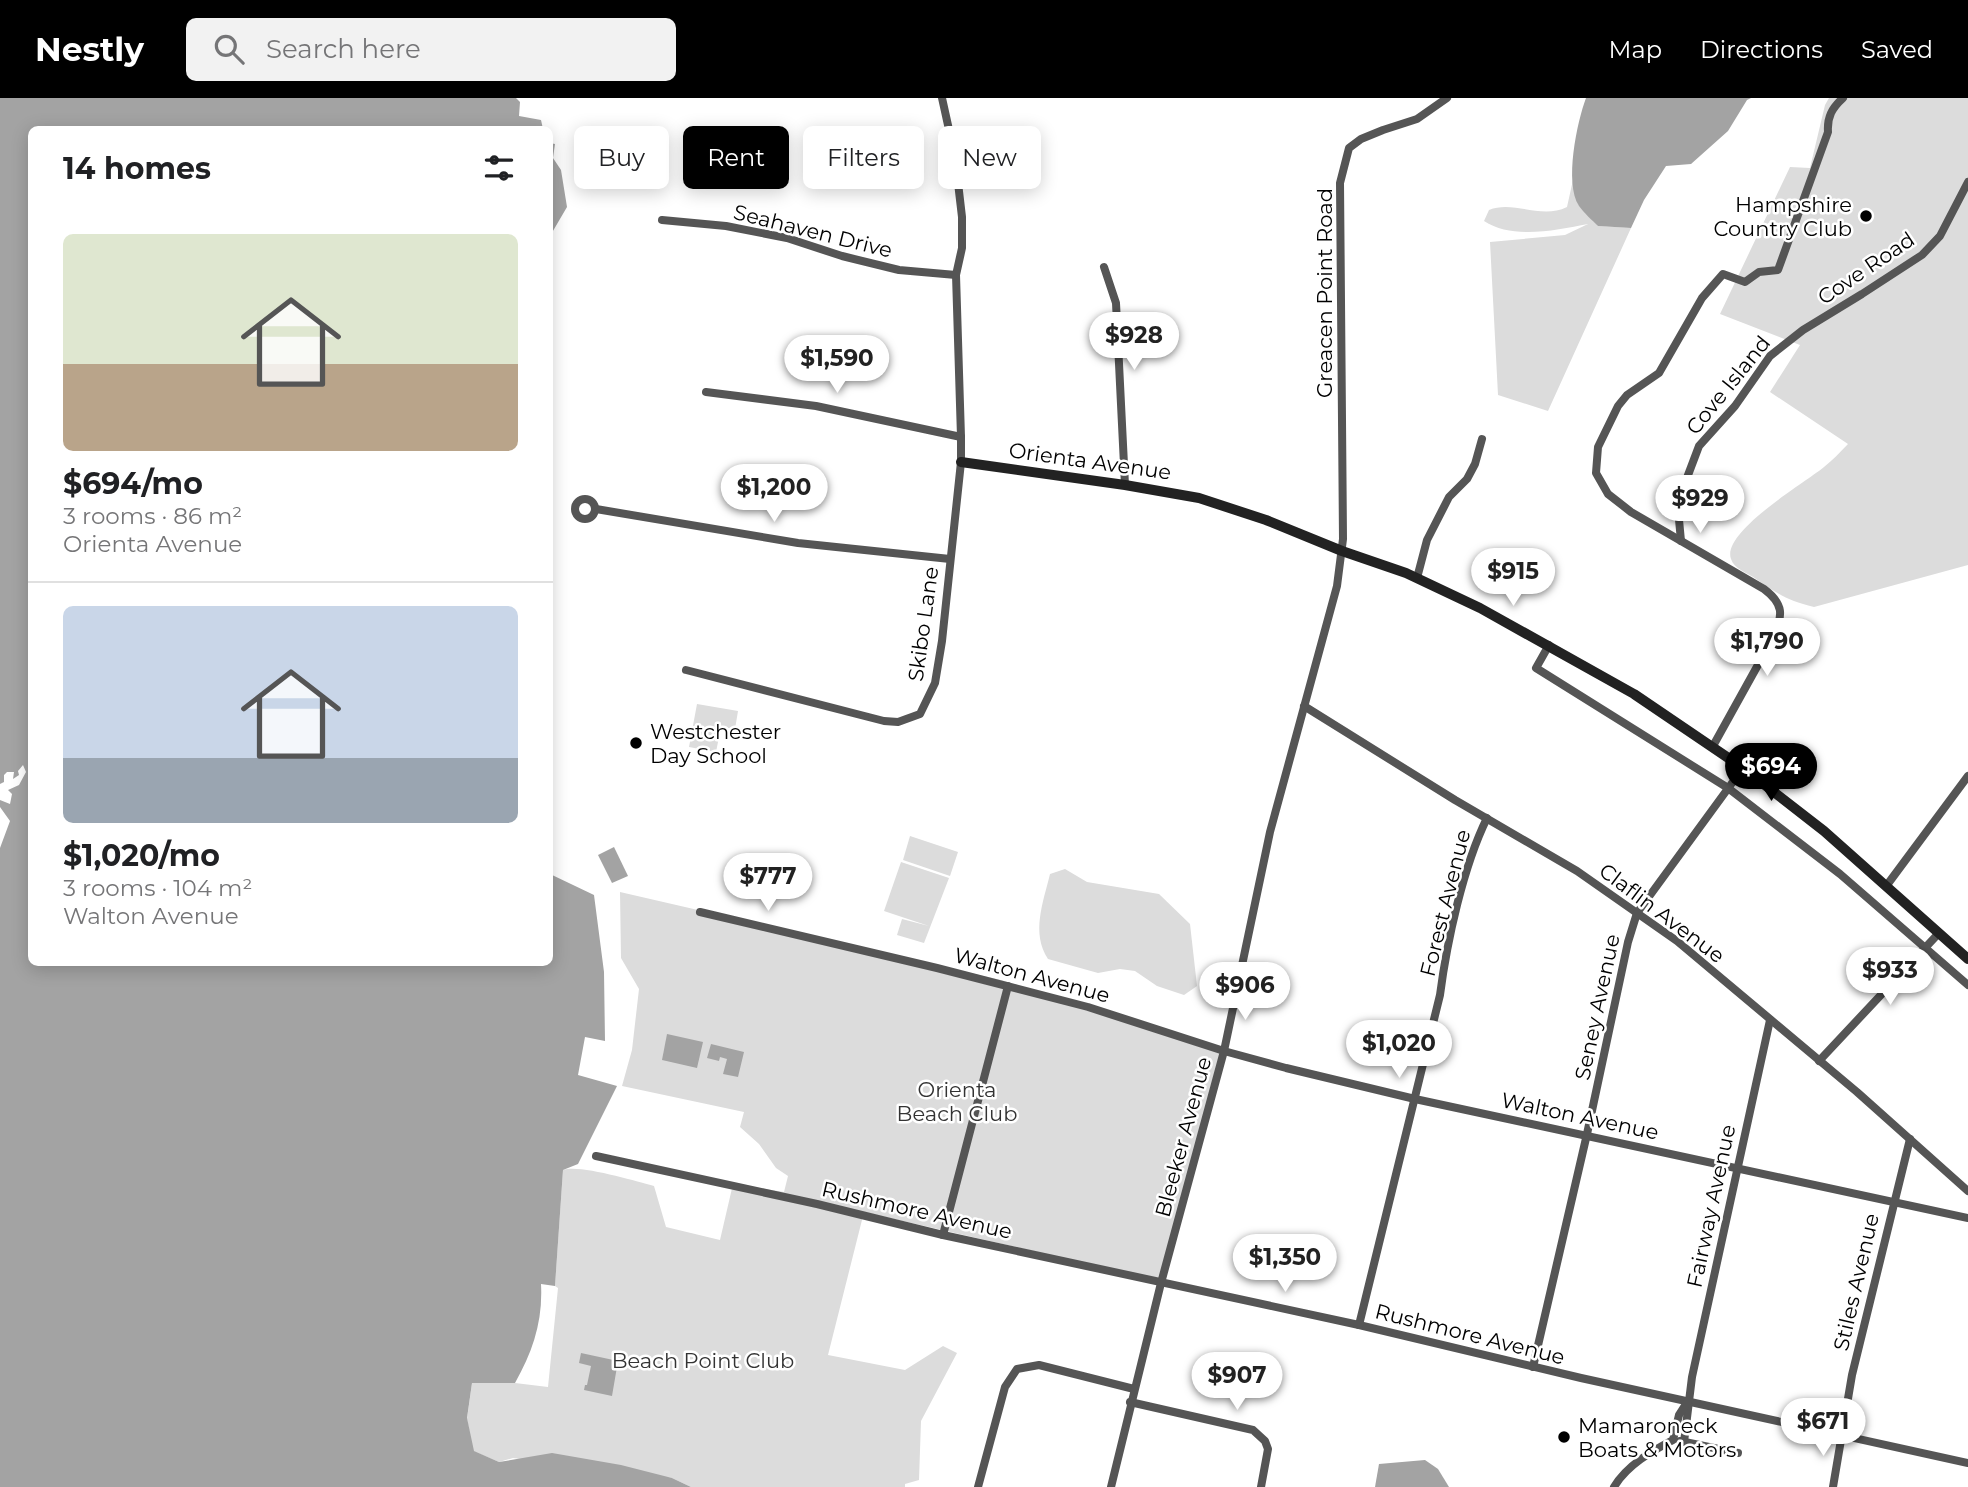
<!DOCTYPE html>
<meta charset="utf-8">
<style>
body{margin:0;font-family:Montserrat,sans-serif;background:#f2f2f2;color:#202124;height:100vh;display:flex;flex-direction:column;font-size:26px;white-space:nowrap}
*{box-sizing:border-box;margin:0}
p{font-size:23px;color:#757577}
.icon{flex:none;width:38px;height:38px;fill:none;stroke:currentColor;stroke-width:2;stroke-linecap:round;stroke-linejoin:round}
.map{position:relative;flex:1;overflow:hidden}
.drawer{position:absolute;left:28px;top:28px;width:525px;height:840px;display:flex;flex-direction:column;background:#fff;border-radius:10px;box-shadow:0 4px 18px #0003}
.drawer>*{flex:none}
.guide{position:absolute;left:574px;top:28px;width:665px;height:63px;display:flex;gap:14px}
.price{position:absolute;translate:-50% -60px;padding:0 16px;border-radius:24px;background:#fff;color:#222;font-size:23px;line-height:46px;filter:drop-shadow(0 2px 4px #0008)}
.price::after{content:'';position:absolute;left:50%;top:42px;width:21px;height:16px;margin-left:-10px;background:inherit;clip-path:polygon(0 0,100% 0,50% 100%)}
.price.on{background:#000;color:#fff}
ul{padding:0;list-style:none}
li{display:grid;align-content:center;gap:14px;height:371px;padding:0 35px}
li+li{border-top:2px solid #e0e0e0}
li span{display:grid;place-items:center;height:217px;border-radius:10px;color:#555}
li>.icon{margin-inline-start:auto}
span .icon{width:126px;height:126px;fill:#fffc;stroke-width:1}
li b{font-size:30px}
h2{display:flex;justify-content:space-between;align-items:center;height:84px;padding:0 35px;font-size:30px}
.tag{padding:0 24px;border-radius:10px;background:#fff;box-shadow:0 4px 18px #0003;font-size:24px;line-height:63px}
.tag.on{background:#000;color:#fff}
header{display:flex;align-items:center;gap:42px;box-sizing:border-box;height:98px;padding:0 35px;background:#000;color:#fff}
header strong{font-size:33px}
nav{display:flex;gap:38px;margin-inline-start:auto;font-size:24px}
.search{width:490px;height:63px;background:#f2f2f2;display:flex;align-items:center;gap:18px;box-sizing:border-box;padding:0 24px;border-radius:10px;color:#757577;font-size:26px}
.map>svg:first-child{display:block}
.green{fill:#dcdcdc}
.water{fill:#a3a3a3}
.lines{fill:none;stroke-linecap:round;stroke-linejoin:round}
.street{stroke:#555;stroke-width:8}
.secondary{stroke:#222;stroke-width:10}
.poi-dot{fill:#000;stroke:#fff;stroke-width:2.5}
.labels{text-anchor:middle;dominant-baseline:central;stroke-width:5;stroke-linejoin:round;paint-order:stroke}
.poi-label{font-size:21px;fill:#000;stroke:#fff;text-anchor:start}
.street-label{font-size:21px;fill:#000;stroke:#fff}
.park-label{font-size:21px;fill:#333;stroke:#fff}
</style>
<header>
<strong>Nestly</strong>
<div class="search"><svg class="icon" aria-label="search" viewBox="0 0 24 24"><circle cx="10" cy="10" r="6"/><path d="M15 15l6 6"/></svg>Search here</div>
<nav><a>Map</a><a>Directions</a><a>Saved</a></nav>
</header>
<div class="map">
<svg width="1968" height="1389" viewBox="0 0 1968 1389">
<rect width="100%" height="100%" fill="#fff"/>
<g class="green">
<path d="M1829,0H1968V467L1814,509C1788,503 1778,496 1756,481C1748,475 1734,471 1731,461C1721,434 1806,384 1824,369C1833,362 1840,354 1848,346L1770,294L1800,247L1720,216L1790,69L1810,70L1825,7Z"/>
<path d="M1573,82L1578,106L1598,128L1631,130L1548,313L1498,297L1490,144L1565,137L1588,126C1556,132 1513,142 1484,123L1489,112C1514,102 1541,122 1567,109Z"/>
<polygon points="697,606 738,613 735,631 721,629 716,654 689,649"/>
<polygon points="910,738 958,754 950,778 903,762"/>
<polygon points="901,764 949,780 924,845 897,837 902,821 929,828 884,813"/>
<path d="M1065,771L1087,784L1159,796L1190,826L1197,888L1184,897L1157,888L1135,873L1120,871L1098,875L1048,861C1031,835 1043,805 1050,776Z"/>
<path d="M620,794L1001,882L1221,951L1159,1182L864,1114L828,1257L905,1272L943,1248L957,1255L921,1323L919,1382L905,1386V1389H691L672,1380L513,1360L499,1364L473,1353L467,1321L472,1285H515L548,1289L558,1190L555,1188L563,1072C579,1066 635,1083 654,1088L666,1129L720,1142L733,1086L784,1094L788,1078L776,1070L759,1046L740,1029L744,1014L622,988L632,952L639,891L621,860Z"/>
</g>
<g class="water">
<path d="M0,0H516L520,4L519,18L541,22L543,31L32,32V864H550V776L594,797L604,874L605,943L585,939L578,977L617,988L578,1066L563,1072L555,1188L541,1186C543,1223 533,1253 515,1285H472L467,1320L474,1353L499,1364L552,1355L621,1367L672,1380L691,1389H0V750L10,723L0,709V702L10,706L12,696L8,692L19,687L26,674L23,667L18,673L19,677L13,681L14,674H7L4,677V684L0,686Z"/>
<path d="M1586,0H1751L1747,2L1728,33L1691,66L1666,68L1644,102L1631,130L1598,128C1592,122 1584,115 1579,108C1564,85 1577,24 1586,0Z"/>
<polygon points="550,45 555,46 553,60 561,72 567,109 550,138"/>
<polygon points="614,749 628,778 612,785 598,757"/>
<polygon points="667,936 703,944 697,970 662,962"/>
<polygon points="711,946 744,954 738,979 723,976 727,961 720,959 719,963 707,960"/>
<polygon points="581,1255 618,1263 612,1298 584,1292 585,1287 587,1287 591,1268 579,1265"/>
<polygon points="1425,1362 1438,1371 1449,1389 1375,1389 1379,1366"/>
</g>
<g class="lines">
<g class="street">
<polyline points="662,122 726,128 787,140 842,158 899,172 956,177"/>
<polyline points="1104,169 1116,205 1125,387"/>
<polyline points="706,294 816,308 961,339"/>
<circle cx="585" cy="411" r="10"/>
<polyline points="596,411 798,445 950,461"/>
<polyline points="1681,443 1678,411 1682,393 1699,348 1735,308 1770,258 1803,232 1862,196 1922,157 1940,138 1968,84"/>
<polyline points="1417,480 1427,442 1449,399 1467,381 1475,366 1482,341"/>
<polyline points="1549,547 1536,570 1728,690 1840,776 1968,887"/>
<polyline points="686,572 884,623 898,624 920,616 935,585 942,543 961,364 961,339 956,177 962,150 962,119 955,59 942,0"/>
<polyline points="1304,608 1455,702 1577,773 1677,843 1857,994 1968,1093"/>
<path d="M1713,648L1774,538C1783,517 1784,506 1764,491L1631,414L1608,396L1596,375L1598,349L1618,308L1627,297L1659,275L1702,200L1723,176L1745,184L1759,174L1778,172L1828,34C1827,19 1832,10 1843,0"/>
<polyline points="1887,787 1968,678"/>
<polyline points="700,814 937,870 1088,909 1224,953 1286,970 1415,1001 1968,1120"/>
<polyline points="1819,963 1939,835"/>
<polyline points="596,1058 817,1106 943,1137 1359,1227 1581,1280 1968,1365"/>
<polyline points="943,1137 1008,888"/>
<path d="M1359,1227L1440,897C1447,843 1463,769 1487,720"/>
<polyline points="1533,1269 1587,1036 1628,844 1637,815 1743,670"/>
<polyline points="1130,1304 1253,1332 1265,1343 1268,1351 1261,1389"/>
<polyline points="1680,1343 1738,1355"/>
<polyline points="1684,1344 1692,1279 1770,922"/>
<polyline points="978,1389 1005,1289 1017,1271 1039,1267 1134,1291"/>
<polyline points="1111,1389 1161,1185 1224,953 1270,734 1337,488 1343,441 1340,85 1349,50 1361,41 1383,32 1417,21 1447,0"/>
<path d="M1614,1389C1627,1367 1652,1353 1673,1342L1679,1317L1688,1303"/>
<polyline points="1833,1389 1852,1277 1910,1041"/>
</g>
<polyline class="secondary" points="961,364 1125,387 1199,400 1266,422 1342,453 1406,475 1480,510 1634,596 1743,670 1824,733 1968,861"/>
</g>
<g class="poi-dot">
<circle cx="1866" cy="118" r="7"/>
<circle cx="636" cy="645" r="7"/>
<circle cx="1564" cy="1339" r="7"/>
</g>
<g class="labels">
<g class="poi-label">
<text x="1852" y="106" text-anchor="end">Hampshire<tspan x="1852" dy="24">Country Club</tspan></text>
<text x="650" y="633">Westchester<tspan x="650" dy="24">Day School</tspan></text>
<text x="1578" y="1327">Mamaroneck<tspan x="1578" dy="24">Boats &amp; Motors</tspan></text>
</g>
<g class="street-label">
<text transform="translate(813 133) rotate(14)">Seahaven Drive</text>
<text transform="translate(1866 170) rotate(-34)">Cove Road</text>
<text transform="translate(1324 195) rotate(-90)">Greacen Point Road</text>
<text transform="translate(1728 287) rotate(-51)">Cove Island</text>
<text transform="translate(1090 363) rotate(8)">Orienta Avenue</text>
<text transform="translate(923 526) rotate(-82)">Skibo Lane</text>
<text transform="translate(1445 805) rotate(-76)">Forest Avenue</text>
<text transform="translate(1662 815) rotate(37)">Claflin Avenue</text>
<text transform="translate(1032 877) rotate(15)">Walton Avenue</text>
<text transform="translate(1597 909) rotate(-78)">Seney Avenue</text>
<text transform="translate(1580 1018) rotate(12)">Walton Avenue</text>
<text transform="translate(1183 1039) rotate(-75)">Bleeker Avenue</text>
<text transform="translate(1711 1108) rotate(-78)">Fairway Avenue</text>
<text transform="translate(917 1112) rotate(13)">Rushmore Avenue</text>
<text transform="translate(1856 1184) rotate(-77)">Stiles Avenue</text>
<text transform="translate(1470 1236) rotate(14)">Rushmore Avenue</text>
</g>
<g class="park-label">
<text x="957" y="991">Orienta<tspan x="957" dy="24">Beach Club</tspan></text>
<text x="703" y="1262">Beach Point Club</text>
</g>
</g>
</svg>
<b class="price" style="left:1134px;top:274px">$928</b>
<b class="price" style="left:837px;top:297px">$1,590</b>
<b class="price" style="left:774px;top:426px">$1,200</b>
<b class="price" style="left:1700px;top:437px">$929</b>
<b class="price" style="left:1513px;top:510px">$915</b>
<b class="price" style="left:1767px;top:580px">$1,790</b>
<b class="price on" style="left:1771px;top:705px">$694</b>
<b class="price" style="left:768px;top:815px">$777</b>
<b class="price" style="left:1890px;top:909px">$933</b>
<b class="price" style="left:1245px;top:924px">$906</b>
<b class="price" style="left:1399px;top:982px">$1,020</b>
<b class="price" style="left:1285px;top:1196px">$1,350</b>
<b class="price" style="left:1237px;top:1314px">$907</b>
<b class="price" style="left:1823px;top:1360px">$671</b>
<div class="guide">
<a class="tag">Buy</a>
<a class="tag on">Rent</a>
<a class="tag">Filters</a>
<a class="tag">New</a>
</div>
<section class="drawer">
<h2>14 homes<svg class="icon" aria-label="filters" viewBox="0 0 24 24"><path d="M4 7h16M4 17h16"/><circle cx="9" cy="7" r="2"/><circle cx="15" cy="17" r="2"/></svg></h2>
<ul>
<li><span style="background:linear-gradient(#dfe7d0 60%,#b9a48a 0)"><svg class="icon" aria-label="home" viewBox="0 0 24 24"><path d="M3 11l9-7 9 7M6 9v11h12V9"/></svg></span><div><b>$694/mo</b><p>3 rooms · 86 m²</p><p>Orienta Avenue</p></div></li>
<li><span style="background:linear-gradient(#c9d6e8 70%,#9aa5b1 0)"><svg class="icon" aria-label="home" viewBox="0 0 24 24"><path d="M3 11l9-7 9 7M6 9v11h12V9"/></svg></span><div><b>$1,020/mo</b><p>3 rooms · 104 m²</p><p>Walton Avenue</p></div></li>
</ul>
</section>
</div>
